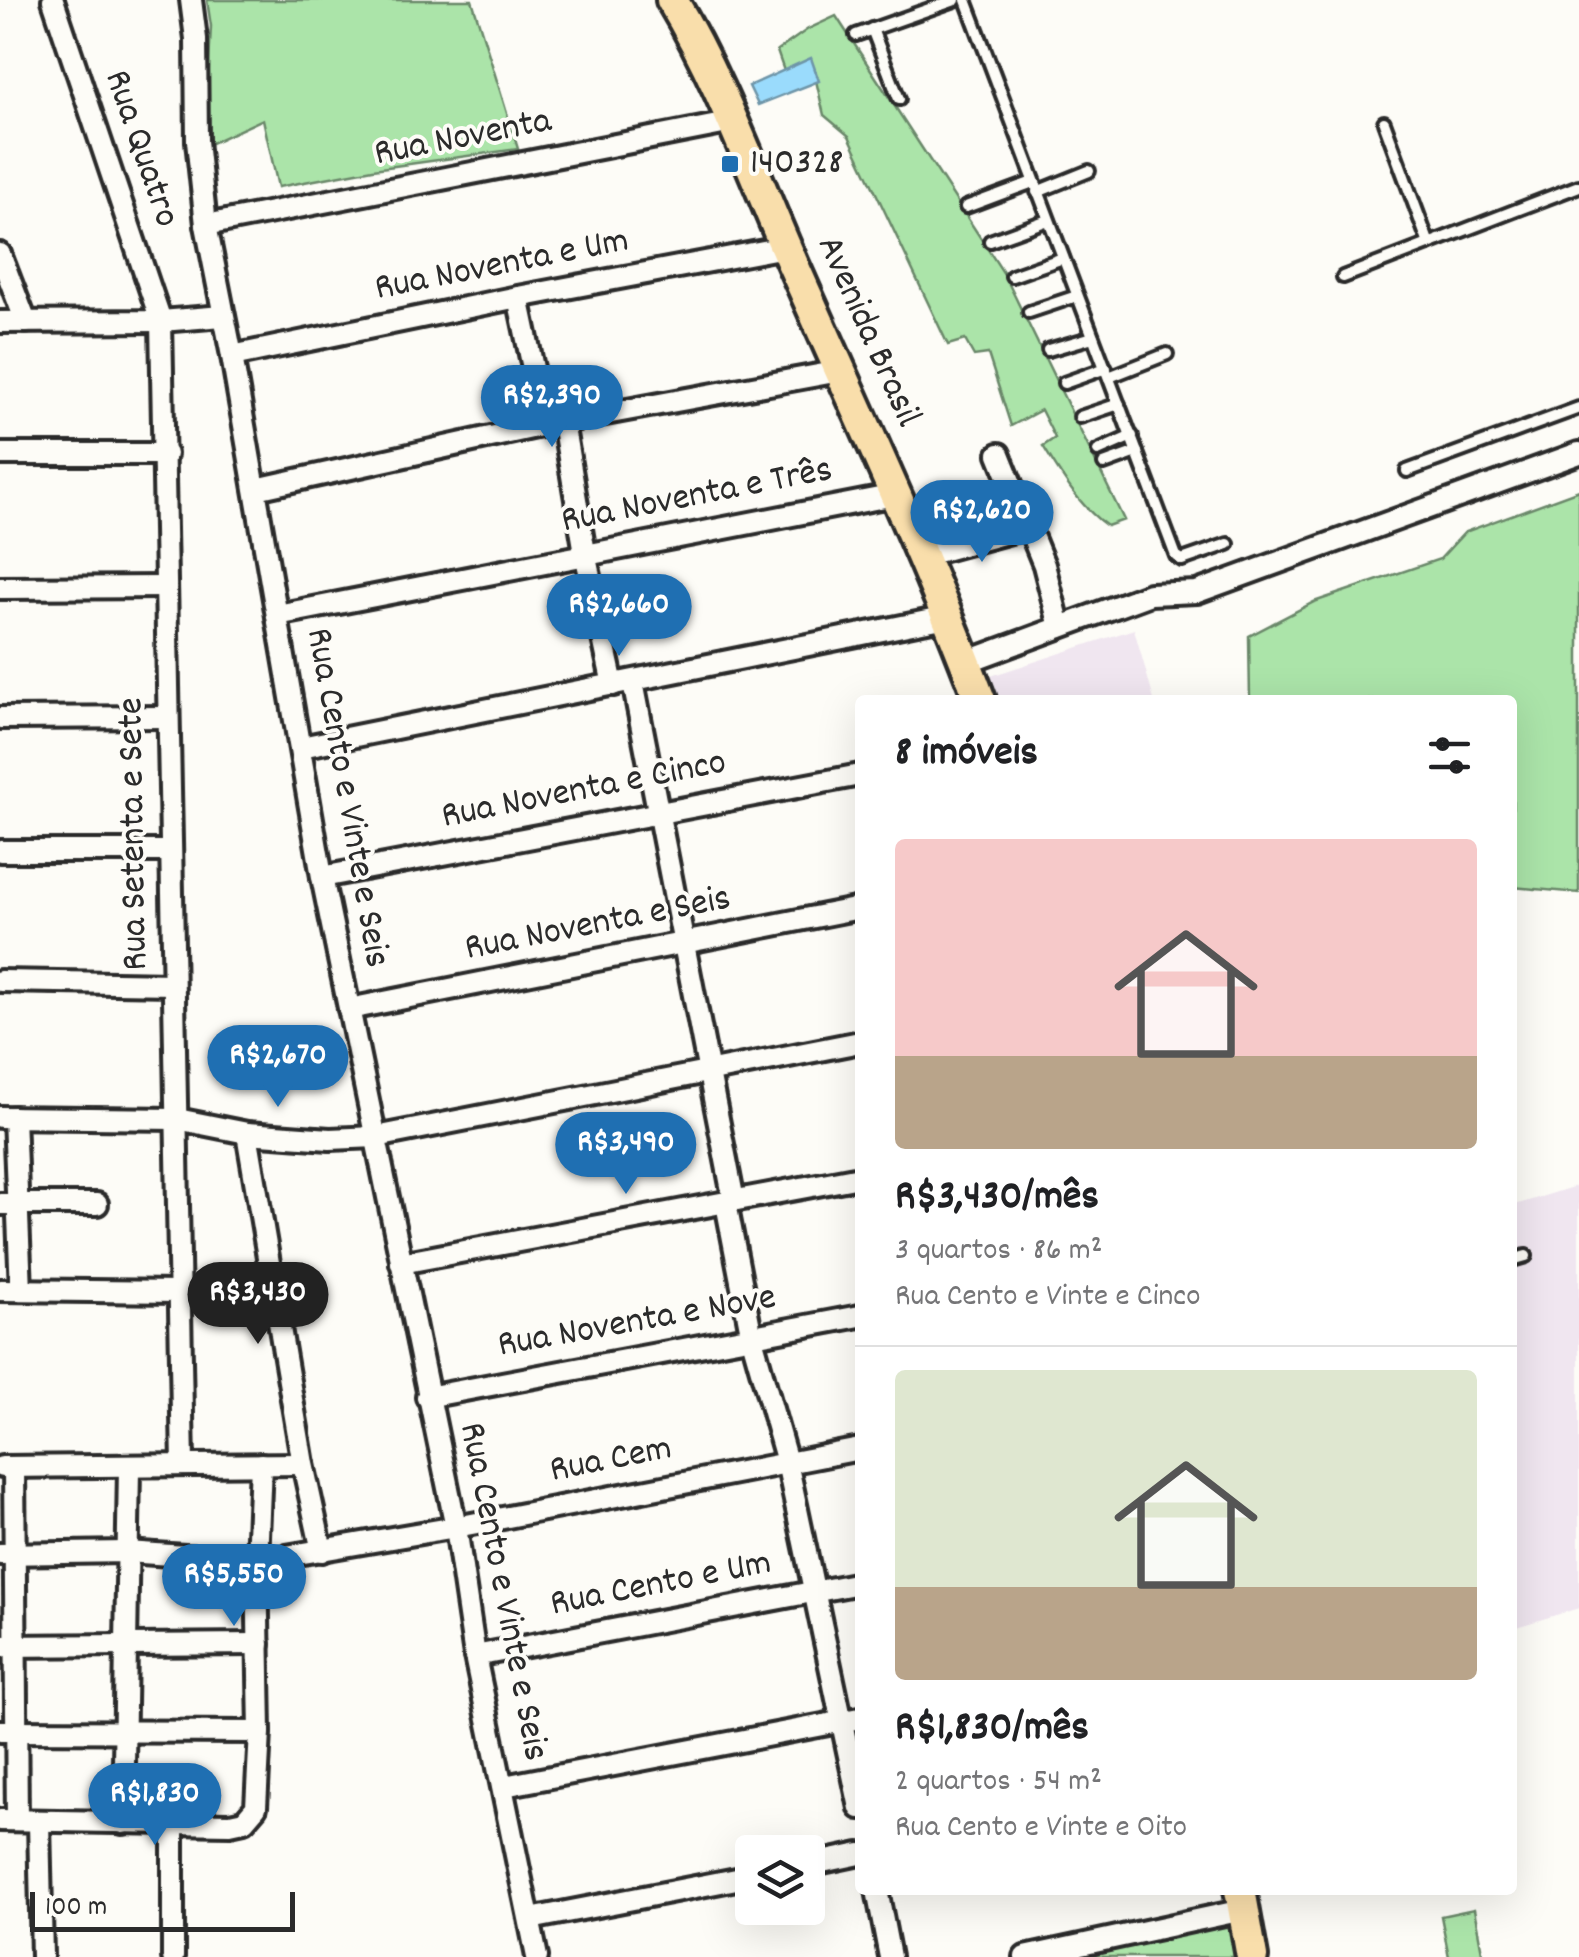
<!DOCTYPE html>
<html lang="pt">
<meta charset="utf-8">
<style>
body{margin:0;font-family:Dekko,sans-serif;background:#f6f6f6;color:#202124;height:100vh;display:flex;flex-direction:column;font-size:38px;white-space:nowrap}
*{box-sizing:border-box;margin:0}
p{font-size:32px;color:#757577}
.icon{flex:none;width:55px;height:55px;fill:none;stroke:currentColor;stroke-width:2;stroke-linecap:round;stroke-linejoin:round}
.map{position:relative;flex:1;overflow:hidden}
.side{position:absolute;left:855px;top:695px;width:662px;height:1200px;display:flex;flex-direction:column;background:#fff;border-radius:10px;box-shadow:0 10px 40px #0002}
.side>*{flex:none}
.fabs{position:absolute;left:735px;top:1835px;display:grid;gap:20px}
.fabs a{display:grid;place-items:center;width:90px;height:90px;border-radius:10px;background:#fff;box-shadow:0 10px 40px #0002;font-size:50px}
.scale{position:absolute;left:30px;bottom:25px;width:265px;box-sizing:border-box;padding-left:10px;border:5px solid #2b2b2b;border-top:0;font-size:28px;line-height:35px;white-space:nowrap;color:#2b2b2b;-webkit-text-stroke:8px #fdfcf7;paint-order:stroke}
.price{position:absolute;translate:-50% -85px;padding:0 22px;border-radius:35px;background:#1f6fb2;color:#fff;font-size:32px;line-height:65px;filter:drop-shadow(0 2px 5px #0008)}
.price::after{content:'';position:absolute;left:50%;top:60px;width:30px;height:22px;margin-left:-15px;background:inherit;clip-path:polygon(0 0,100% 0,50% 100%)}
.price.current{background:#222;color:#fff}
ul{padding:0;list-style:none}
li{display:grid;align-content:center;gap:20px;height:530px;padding:0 40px}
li+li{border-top:2px solid #e0e0e0}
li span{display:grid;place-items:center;height:310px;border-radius:10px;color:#555}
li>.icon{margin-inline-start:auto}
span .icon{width:180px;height:180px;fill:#fffc;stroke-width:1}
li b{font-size:42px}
h2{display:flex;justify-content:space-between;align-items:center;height:120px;padding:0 40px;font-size:42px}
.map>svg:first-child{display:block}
.built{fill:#f0e6f0}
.green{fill:#abe4a9;stroke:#6b886a;stroke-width:2.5}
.water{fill:#9adbfc;stroke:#6e95a8;stroke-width:2.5}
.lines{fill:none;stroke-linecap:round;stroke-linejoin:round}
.lane-casing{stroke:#2b2b2b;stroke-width:18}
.street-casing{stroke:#2b2b2b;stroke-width:28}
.primary-casing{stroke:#2b2b2b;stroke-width:38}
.lane{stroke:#fdfcf7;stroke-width:10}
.street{stroke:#fdfcf7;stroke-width:20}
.primary{stroke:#f9deab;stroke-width:30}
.poi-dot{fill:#1f6fb2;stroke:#fdfcf7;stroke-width:4}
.labels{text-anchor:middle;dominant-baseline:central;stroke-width:8;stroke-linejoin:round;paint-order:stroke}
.street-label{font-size:38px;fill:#2b2b2b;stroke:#fdfcf7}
.poi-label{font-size:38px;fill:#2b2b2b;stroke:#fdfcf7;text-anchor:start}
</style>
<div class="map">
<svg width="1579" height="1957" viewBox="0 0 1579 1957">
<rect width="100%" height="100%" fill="#fdfcf7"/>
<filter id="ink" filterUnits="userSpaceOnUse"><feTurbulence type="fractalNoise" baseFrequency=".01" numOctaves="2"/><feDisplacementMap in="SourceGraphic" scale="20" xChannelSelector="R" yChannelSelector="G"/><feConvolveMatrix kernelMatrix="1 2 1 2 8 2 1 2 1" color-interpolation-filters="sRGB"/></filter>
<g filter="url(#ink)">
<g class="built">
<polygon points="1134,629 1154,700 994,700 988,677"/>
<polygon points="1579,1185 1579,1608 1513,1628 1512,1206"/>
</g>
<g class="green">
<polygon points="207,0 472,0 518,149 373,169 278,187 263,119 205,146 211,26"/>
<path d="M836,16L1004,274L1124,520L1107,526C1080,507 1060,474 1043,446L1055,438L1041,410L1011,426L988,354L974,356L965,340L948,345L849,136L824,115L811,59L784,71L777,51L808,29Z"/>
<polygon points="1579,490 1579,893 1513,887 1512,700 1250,700 1249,636 1314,602 1440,559 1465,532"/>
<polygon points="1474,1909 1483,1957 1449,1957 1441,1916"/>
<polygon points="1230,1919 1237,1957 1057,1957"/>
</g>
<polygon class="water" points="811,58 819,81 758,105 749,86"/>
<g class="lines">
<g class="lane-casing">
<g id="lane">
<polyline points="966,0 1176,556 1182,560 1228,544"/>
<polyline points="872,29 899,99"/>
<polyline points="856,35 955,0"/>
<polyline points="1384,122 1429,244"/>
<polyline points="1037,192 1089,171"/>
<polyline points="966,207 1033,182"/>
<polyline points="990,241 1048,220"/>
<polyline points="1012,276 1063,258"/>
<polyline points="1343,277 1579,186"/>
<polyline points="1029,312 1077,296"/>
<polyline points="1048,350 1093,337"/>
<polyline points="1109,377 1167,354"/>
<polyline points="1064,383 1106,368"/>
<polyline points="1080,417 1119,404"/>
<polyline points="1098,451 1132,436"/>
<polyline points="1104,464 1137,452"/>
<polyline points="1407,471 1579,408"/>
<polyline points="1512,1260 1526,1256"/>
</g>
</g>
<g class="street-casing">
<g id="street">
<polyline points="53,0 161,321 183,1465"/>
<polyline points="191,0 196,39 197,141 206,225 232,356 322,877 456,1527 475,1656 537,1957"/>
<polyline points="206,225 733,122"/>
<polyline points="0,254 26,322"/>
<polyline points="518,297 545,425"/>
<polyline points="0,322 161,321 223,316"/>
<polyline points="232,356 518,297 785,247"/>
<polyline points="563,422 585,553 613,685"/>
<polyline points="0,454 166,454"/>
<polyline points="999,454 1044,565 1060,627"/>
<polyline points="256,489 545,425 840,371"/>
<polyline points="922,556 1029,527"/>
<polyline points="0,588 166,587"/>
<polyline points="277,615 895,495"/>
<polyline points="966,662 1150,594 1197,592 1579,453"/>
<polyline points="633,682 734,1201"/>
<polyline points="0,718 168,717"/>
<polyline points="301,747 947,617"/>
<polyline points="0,851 170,851"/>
<polyline points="322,877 860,775"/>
<polyline points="0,981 173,984"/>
<polyline points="349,1009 860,908"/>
<polyline points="0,1117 177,1119 247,1133 330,1139 376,1137 860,1042"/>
<polyline points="14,1117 21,1290"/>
<polyline points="247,1133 303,1464 322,1551"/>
<polyline points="726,1203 752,1338 787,1462 860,1808"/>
<polyline points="0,1204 97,1204"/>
<polyline points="401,1263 860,1177"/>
<polyline points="0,1290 179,1292"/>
<polyline points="427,1397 860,1316"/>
<polyline points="2,1467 303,1464"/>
<polyline points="14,1467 17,1820"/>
<polyline points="0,1554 127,1552 257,1561 456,1527 860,1449"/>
<polyline points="0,1646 259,1644"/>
<polyline points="475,1656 860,1583"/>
<polyline points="0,1731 260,1732"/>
<polyline points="504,1786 860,1718"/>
<polyline points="0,1820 230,1824 244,1821 256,1807 260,1732 257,1561 261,1464"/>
<polyline points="39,1822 42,1957"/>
<polyline points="123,1823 129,1468"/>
<polyline points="808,1865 860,1854"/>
<polyline points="877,1890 890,1957"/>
<polyline points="530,1919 752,1876"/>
<polyline points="173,1957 173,1824"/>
<polyline points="1025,1957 1243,1910"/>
</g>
</g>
<g class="primary-casing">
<g id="primary">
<path d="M672,0C723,85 755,179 795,269C858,412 925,554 980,700"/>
<polyline points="1240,1890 1252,1957"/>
</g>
</g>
<use href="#lane" class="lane"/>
<use href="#street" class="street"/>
<use href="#primary" class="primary"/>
</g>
</g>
<rect class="poi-dot" x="720" y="154" width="20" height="20" rx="5"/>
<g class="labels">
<g class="street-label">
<text transform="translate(463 139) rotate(-11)">Rua Noventa</text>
<text transform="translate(140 149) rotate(71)">Rua Quatro</text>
<text transform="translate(502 266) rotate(-11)">Rua Noventa e Um</text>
<text transform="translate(867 332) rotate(66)">Avenida Brasil</text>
<text transform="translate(697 497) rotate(-11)">Rua Noventa e Três</text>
<text transform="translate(584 791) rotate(-11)">Rua Noventa e Cinco</text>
<text transform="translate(346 798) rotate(80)">Rua Cento e Vinte e Seis</text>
<text transform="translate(135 834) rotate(-91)">Rua Setenta e Sete</text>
<text transform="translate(598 925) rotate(-11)">Rua Noventa e Seis</text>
<text transform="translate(637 1323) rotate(-10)">Rua Noventa e Nove</text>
<text transform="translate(611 1461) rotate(-11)">Rua Cem</text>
<text transform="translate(661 1585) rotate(-11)">Rua Cento e Um</text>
<text transform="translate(502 1592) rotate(79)">Rua Cento e Vinte e Seis</text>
</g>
<g class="poi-label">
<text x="750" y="164">140328</text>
</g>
</g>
</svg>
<div class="fabs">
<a><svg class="icon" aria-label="layers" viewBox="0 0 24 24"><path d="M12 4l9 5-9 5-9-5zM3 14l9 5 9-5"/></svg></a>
</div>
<div class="scale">100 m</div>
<b class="price" style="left:552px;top:450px">R$2,390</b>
<b class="price" style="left:982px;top:565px">R$2,620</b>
<b class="price" style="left:619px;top:659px">R$2,660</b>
<b class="price" style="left:278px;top:1110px">R$2,670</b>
<b class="price" style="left:626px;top:1197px">R$3,490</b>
<b class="price current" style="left:258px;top:1347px">R$3,430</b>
<b class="price" style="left:234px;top:1629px">R$5,550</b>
<b class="price" style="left:155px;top:1848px">R$1,830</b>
<section class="side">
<h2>8 imóveis<svg class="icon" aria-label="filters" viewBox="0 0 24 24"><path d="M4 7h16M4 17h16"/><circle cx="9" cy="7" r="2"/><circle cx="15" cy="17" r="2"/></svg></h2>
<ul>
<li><span style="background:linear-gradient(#f6c9c9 70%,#b9a48a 0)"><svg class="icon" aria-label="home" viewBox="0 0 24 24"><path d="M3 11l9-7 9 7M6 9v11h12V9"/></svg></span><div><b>R$3,430/mês</b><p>3 quartos · 86 m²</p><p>Rua Cento e Vinte e Cinco</p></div></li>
<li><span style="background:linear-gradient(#dfe7d0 70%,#b9a48a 0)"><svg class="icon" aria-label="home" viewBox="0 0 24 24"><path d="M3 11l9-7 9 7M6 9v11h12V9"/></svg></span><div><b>R$1,830/mês</b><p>2 quartos · 54 m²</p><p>Rua Cento e Vinte e Oito</p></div></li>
</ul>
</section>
</div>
